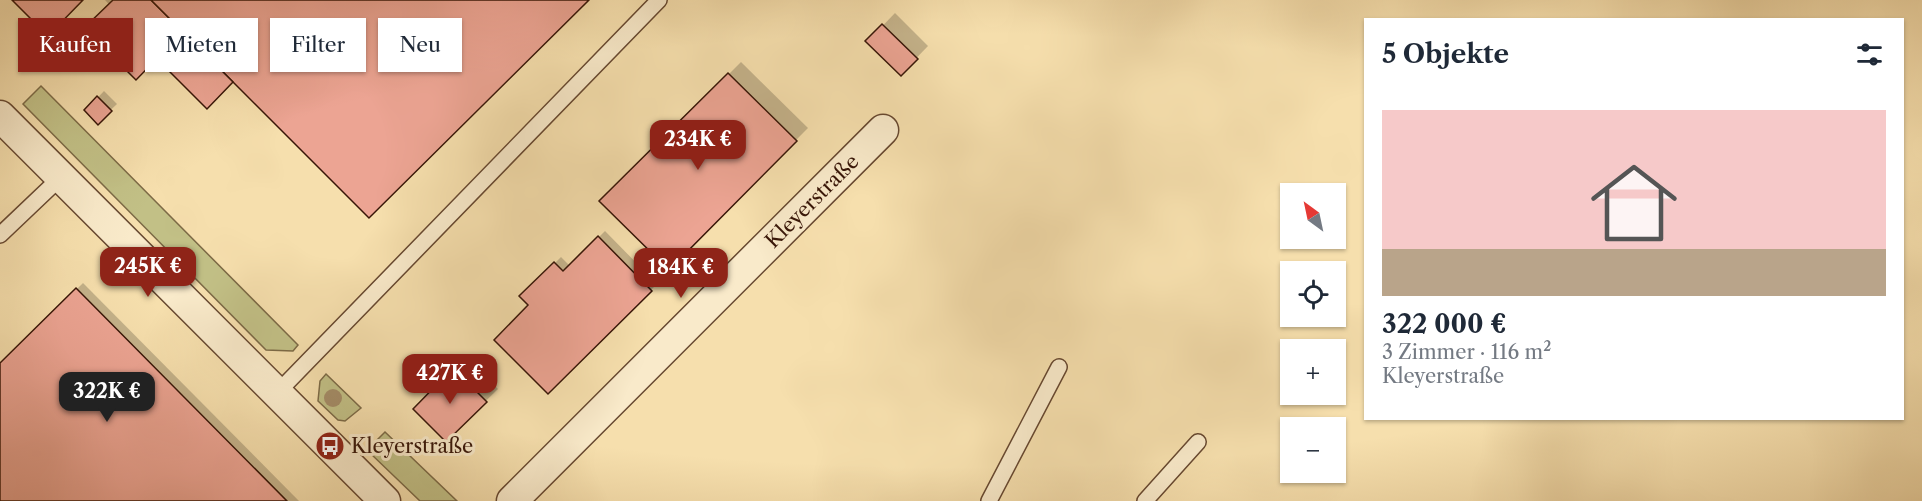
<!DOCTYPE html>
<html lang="de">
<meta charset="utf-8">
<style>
body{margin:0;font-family:"Libre Caslon Text",serif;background:#f2f2f3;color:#1f2937;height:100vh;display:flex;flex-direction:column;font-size:22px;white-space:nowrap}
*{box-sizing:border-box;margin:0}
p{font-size:20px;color:#747a83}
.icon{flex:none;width:33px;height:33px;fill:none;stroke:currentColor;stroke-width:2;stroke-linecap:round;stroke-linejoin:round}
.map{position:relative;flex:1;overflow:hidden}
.details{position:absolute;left:1364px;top:18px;width:540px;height:402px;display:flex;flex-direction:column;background:#fff;border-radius:0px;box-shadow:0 2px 4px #0004}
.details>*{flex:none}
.top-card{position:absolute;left:18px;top:18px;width:570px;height:54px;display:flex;gap:12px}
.needle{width:39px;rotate:327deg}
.buttons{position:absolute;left:1280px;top:183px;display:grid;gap:12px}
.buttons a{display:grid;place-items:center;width:66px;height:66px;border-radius:0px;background:#fff;box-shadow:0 2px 4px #0004;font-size:30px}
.price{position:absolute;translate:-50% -51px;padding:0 14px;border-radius:12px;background:#8f2418;color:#fff;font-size:20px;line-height:39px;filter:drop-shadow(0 2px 3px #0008)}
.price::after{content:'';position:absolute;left:50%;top:36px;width:18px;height:14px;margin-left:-9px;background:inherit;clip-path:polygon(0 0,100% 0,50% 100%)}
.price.current{background:#222;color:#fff}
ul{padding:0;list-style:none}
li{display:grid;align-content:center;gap:12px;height:318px;padding:0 18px}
li span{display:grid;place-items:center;height:186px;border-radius:0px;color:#555}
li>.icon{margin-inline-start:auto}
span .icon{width:108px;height:108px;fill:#fffc;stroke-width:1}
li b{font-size:26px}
h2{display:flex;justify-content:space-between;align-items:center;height:72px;padding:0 18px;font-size:26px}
.pill{padding:0 21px;border-radius:0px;background:#fff;box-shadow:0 2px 4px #0004;font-size:21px;line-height:54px}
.pill.current{background:#8f2418;color:#fff}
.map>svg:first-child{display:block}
.green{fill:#c2c086;stroke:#7c6a46;stroke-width:1.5}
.shadow{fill:#0003}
.building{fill:#eca493;stroke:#371507;stroke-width:1.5}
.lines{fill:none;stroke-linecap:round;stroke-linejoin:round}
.service-casing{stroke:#674830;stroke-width:18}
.minor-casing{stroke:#674830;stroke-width:33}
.service{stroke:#f9eaca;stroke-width:15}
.minor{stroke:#f9eaca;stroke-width:30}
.tree{fill:#a48c67}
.labels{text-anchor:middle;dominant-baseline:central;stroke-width:6;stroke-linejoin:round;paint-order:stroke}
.street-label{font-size:20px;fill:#371507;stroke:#f9eaca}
.poi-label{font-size:20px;fill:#371507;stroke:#f9eaca;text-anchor:start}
</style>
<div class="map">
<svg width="1922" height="501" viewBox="0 0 1922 501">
<rect width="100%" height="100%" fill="#f6dfad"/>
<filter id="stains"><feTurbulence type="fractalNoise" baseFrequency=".00333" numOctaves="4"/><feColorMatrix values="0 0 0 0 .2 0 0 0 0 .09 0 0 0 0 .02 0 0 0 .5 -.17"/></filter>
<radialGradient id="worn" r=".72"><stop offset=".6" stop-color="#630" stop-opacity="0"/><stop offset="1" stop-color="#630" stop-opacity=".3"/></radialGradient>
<g class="green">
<polygon points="41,86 298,345 293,351 266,350 23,104"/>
<polygon points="326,374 361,408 345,421 338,420 318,401 320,381"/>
<polygon points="385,432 457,501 420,501 371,454 370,447"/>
</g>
<g class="shadow">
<polygon points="105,0 587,0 233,80 207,107 157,57"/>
<polygon points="895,13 928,46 901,74 868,41"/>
<polygon points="741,62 808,128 669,268 602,201"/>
<polygon points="104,91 117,104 98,122 86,110"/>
<polygon points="605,231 657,284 548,392 531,305 522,296 561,257 570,266"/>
<polygon points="83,283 299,501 0,501 0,365"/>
<polygon points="466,357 498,389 446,440 415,409"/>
</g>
<g class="building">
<polygon points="12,0 83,0 48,36"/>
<polygon points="113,0 151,0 183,32 136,80 84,28"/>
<polygon points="151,0 589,0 369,218"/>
<polygon points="882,24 918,59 901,76 865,41"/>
<polygon points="183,32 233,82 207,109 157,59"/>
<polygon points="728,73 797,141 669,270 599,201"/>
<polygon points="97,96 112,111 98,125 84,110"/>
<polygon points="598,236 652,291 548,394 494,340 528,305 519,296 554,262 563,271"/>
<polygon points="76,288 287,501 0,501 0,363"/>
<polygon points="453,368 487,402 446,442 413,409"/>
</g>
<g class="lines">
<g class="service-casing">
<g id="service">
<polyline points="0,235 61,177"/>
<polyline points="277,393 659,0"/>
<polyline points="989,501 1059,367"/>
<polyline points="1145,501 1198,442"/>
</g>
</g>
<g class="minor-casing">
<g id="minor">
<polyline points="0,116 385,501"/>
<polyline points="512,501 883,130"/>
</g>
</g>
<use href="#service" class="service"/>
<use href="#minor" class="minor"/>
</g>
<circle class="tree" cx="333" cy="398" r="9"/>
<defs>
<g id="bus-disc" transform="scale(1.5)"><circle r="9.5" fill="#8f2418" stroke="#f9eaca"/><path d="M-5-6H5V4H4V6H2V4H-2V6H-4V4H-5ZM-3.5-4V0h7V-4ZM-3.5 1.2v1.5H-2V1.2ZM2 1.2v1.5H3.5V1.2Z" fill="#fff"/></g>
</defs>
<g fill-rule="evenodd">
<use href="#bus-disc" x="330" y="446"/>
</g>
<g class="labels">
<g class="street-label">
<text transform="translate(812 201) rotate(-45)">Kleyerstraße</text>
</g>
<g class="poi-label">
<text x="351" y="446">Kleyerstraße</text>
</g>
</g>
<rect width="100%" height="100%" filter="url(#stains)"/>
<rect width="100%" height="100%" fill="url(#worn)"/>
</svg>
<div class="buttons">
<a><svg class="needle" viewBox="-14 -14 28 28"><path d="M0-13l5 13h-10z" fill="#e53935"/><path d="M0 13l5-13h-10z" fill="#747a83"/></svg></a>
<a><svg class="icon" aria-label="locate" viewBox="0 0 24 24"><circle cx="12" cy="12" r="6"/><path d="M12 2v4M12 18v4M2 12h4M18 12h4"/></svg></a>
<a>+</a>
<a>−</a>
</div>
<b class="price" style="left:698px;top:171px">234K €</b>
<b class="price" style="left:148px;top:298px">245K €</b>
<b class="price" style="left:681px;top:299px">184K €</b>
<b class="price" style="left:450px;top:405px">427K €</b>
<b class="price current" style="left:107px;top:423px">322K €</b>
<div class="top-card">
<a class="pill current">Kaufen</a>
<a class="pill">Mieten</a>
<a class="pill">Filter</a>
<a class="pill">Neu</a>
</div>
<section class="details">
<h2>5 Objekte<svg class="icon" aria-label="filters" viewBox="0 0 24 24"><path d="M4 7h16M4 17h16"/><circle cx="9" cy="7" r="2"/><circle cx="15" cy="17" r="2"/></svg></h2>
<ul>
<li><span style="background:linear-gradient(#f6c9c9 75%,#b9a48a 0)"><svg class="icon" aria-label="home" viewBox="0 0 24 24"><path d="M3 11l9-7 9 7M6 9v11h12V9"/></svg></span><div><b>322 000 €</b><p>3 Zimmer · 116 m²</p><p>Kleyerstraße</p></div></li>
</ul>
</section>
</div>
